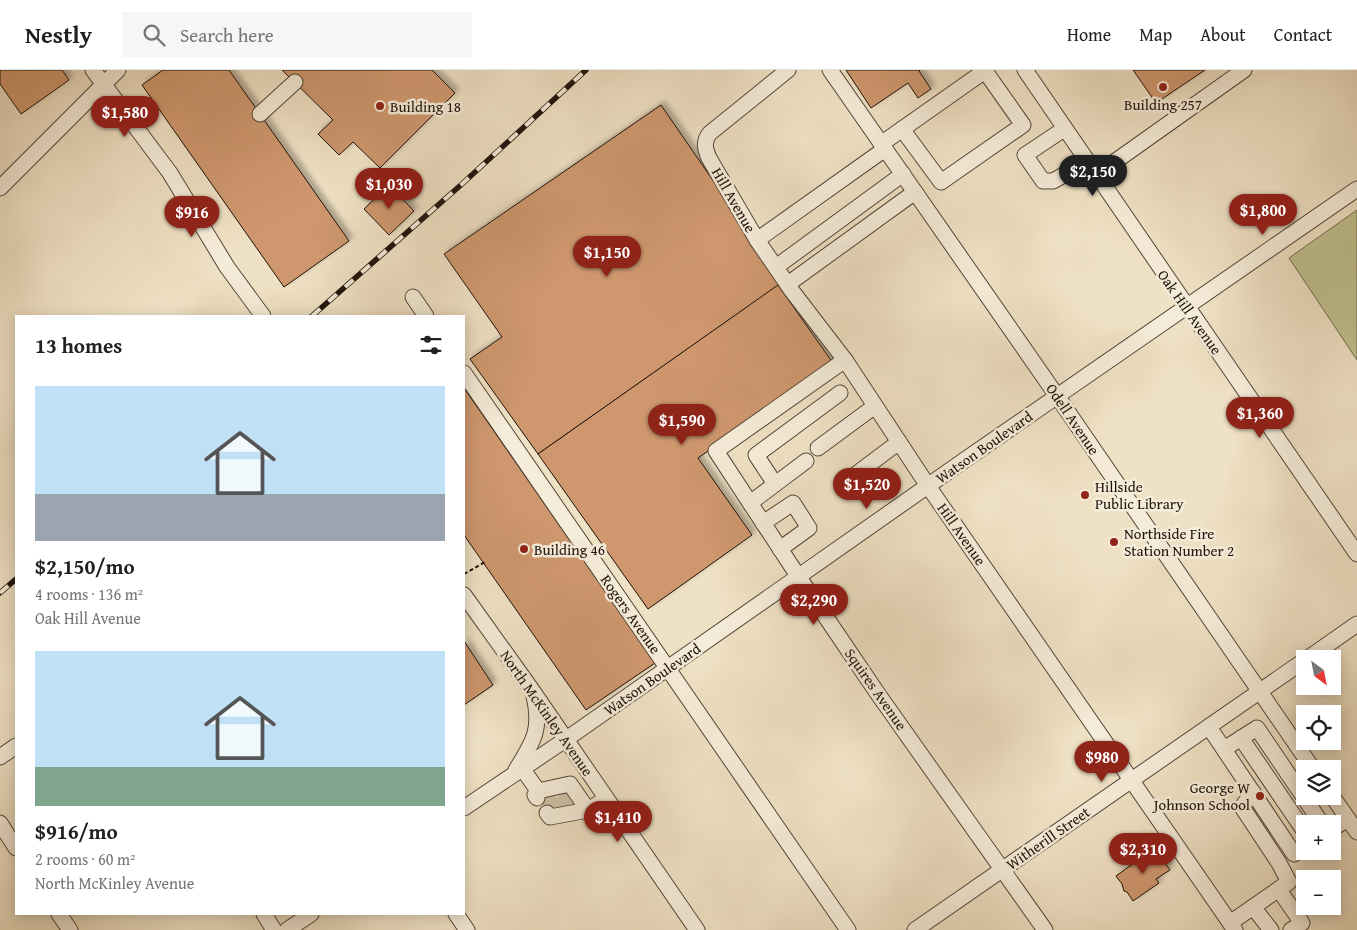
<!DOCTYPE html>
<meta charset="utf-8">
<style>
body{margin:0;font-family:"Gentium Book Plus",serif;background:#f6f6f6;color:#202124;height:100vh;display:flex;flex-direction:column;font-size:19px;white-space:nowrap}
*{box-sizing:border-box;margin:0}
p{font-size:16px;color:#757577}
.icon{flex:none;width:28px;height:28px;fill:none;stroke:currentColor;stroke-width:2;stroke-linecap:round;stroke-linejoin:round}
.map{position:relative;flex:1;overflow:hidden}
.side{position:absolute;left:15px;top:245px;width:450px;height:600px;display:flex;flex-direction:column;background:#fff;border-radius:0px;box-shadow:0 2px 12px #0003}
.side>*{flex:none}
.needle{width:32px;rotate:148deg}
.buttons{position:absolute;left:1296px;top:580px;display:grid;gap:10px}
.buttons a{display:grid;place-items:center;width:45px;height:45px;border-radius:0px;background:#fff;box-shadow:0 2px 12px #0003;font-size:25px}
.price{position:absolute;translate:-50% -42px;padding:0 11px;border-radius:18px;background:#8f2418;color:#fff;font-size:16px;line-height:32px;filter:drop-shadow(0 1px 2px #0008)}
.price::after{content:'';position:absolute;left:50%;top:30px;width:15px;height:11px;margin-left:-8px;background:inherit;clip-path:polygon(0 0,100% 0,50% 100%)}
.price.selected{background:#222;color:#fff}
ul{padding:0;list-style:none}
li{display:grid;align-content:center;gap:10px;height:265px;padding:0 20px}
li span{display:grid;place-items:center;height:155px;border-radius:0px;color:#555}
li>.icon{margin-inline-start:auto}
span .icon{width:90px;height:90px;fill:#fffc;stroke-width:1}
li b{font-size:21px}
h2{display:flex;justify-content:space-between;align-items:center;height:60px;padding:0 20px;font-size:21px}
header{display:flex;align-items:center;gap:30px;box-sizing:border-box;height:70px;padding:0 25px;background:#fff;border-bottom:1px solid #e0e0e0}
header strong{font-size:24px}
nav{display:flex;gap:28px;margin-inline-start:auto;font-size:18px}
.search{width:350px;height:45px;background:#f6f6f6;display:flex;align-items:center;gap:12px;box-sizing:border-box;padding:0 18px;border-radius:0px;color:#757577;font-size:19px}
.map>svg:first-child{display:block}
.green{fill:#c0c18f;stroke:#706a4d}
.building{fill:#ce976e;stroke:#1f130b;filter:url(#shadow)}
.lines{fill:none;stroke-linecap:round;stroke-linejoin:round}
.minor-tunnel{stroke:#d0c2a8;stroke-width:15;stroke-dasharray:15 8;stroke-linecap:butt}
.minor-casing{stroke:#534639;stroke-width:17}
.path{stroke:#1f130b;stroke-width:2;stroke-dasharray:4 2.5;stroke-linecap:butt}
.minor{stroke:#f5ecd9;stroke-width:15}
.rail-casing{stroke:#1f130b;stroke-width:5.5}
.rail{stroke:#f5ecd9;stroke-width:4;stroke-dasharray:11;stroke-linecap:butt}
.poi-dot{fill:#8f2418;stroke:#f5ecd9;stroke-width:2}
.labels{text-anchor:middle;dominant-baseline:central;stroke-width:5;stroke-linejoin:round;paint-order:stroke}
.poi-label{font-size:15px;fill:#1f130b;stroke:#f5ecd9;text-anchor:start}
.street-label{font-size:15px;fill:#1f130b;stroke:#f5ecd9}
</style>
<header>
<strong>Nestly</strong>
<div class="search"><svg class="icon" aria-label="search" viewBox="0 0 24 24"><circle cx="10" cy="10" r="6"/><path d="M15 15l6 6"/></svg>Search here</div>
<nav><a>Home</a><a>Map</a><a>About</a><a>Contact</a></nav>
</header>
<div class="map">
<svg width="1357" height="860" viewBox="0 0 1357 860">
<defs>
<filter id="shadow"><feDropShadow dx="4" dy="-4" stdDeviation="2.5" flood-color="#0004"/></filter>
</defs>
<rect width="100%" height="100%" fill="#efe1c4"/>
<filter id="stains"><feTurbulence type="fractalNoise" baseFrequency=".004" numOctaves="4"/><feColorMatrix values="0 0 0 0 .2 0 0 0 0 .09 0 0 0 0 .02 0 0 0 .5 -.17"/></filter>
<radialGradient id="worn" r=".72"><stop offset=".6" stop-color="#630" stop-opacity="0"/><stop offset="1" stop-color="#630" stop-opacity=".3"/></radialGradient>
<polygon class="green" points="1357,140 1357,290 1289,188"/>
<g class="building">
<polygon points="0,0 62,0 69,10 21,44 0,14"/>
<polygon points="163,0 229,0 349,171 284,217 142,15"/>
<polygon points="282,0 432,0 455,23 380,98 353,72 339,85 318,64 333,50"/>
<polygon points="846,0 920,0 919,1 931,19 918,28 908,13 871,38"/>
<polygon points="1133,0 1205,0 1156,33"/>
<polygon points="661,35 783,212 538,384 470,289 502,267 444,184"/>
<polygon points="389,115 414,141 389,165 364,139"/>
<polygon points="778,215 833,293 698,388 752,465 648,539 538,384"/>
<polygon points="464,318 655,593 586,640 464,465"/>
<polygon points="464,571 493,615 464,635"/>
<polygon points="1152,780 1155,784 1157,782 1170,800 1156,809 1159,813 1133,831 1127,822 1124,821 1122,814 1116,806"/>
</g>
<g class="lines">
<g class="minor-tunnel">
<polyline points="562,724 571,738"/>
<polyline points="547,727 556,740"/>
</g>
<g class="minor-casing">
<g id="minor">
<polyline points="93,0 170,103 227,197 263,246"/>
<path d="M788,0L710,63C703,71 705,79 709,88L757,170L792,221L845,290L928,416L1235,860"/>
<polyline points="830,0 1057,326 1313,699"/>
<polyline points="1025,0 1357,484"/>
<polyline points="260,44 295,12"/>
<polyline points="902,59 941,112 1023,55 985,1"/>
<polyline points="1064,59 1025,85 1043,111 1053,111 1087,92"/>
<polyline points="881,74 986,0"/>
<polyline points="1096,105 1244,0"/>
<polyline points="0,118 118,0"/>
<polyline points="757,170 885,79"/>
<polyline points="776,197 903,104"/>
<polyline points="788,214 915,122"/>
<polyline points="413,227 426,246"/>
<polyline points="845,290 716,381 798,506 878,624 1045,860"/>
<polyline points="464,303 848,860"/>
<polyline points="818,378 875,336"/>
<polyline points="775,414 756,385 840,323"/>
<polyline points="843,414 899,372"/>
<polyline points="750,433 806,391"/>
<polyline points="763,453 793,433 809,458 780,479"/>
<polyline points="464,525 532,620 697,860"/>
<polyline points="1307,589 1357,554"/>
<polyline points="1209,657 1294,784 1305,777"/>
<polyline points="1241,668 1305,762"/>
<polyline points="1224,679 1257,658 1322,754"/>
<polyline points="0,687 16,676"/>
<polyline points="522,698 538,721 535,725 537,728"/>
<path d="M516,700C533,672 542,660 534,626"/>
<polyline points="538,721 570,714 588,740"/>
<polyline points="1332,726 1357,762"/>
<polyline points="464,738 565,670 969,387 1357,119"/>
<polyline points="547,743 550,747 588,740 606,729"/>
<polyline points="0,753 16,778"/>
<polyline points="1332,759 1348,749"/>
<polyline points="1279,820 1302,853 1291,860"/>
<polyline points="1253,837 1271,860"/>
<polyline points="59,844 70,860"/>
<polyline points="264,844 274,860"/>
<polyline points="456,844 467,860"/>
<polyline points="1230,853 1289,812 1279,793 1242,737 1253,722"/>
<polyline points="287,860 311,844"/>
<polyline points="915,860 1305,590"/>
</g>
</g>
<polyline class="path" points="464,504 485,492"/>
<use href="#minor" class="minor"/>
<g class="rail-casing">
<g id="rail">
<polyline points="312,246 462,114 586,0"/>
<polyline points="0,523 16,509"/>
</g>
</g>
<use href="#rail" class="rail"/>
</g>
<g class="poi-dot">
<circle cx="1163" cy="17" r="5"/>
<circle cx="380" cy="36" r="5"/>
<circle cx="1085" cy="425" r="5"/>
<circle cx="1114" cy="472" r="5"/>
<circle cx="524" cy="479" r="5"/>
<circle cx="1260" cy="726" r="5"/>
</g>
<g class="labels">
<g class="poi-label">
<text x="1163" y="34" text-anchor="middle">Building 257</text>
<text x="390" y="36">Building 18</text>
<text x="1095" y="416">Hillside<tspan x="1095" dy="17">Public Library</tspan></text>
<text x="1124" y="463">Northside Fire<tspan x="1124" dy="17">Station Number 2</tspan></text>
<text x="534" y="479">Building 46</text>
<text x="1250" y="717" text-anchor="end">George W<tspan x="1250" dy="17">Johnson School</tspan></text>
</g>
<g class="street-label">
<text transform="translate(734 130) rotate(60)">Hill Avenue</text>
<text transform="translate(1190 242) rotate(55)">Oak Hill Avenue</text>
<text transform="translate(1073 349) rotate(56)">Odell Avenue</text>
<text transform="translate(984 377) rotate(-35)">Watson Boulevard</text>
<text transform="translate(962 464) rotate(55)">Hill Avenue</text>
<text transform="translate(631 544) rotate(55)">Rogers Avenue</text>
<text transform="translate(652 609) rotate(-35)">Watson Boulevard</text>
<text transform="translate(876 619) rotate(55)">Squires Avenue</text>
<text transform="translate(547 643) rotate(55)">North McKinley Avenue</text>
<text transform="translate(1048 768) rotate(-35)">Witherill Street</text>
</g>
</g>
<rect width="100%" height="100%" filter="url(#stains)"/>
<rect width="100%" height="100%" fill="url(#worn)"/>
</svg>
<div class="buttons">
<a><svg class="needle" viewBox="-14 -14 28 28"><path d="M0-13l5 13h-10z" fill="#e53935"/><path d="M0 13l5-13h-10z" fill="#757577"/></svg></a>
<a><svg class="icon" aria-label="locate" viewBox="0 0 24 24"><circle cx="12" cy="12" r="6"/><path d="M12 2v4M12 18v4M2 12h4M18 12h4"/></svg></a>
<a><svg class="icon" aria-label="layers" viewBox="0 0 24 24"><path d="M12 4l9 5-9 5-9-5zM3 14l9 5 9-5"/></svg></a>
<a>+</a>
<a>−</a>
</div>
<b class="price" style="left:125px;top:68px">$1,580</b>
<b class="price selected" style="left:1093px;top:127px">$2,150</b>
<b class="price" style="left:389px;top:140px">$1,030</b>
<b class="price" style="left:1263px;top:166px">$1,800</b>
<b class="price" style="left:192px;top:168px">$916</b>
<b class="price" style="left:607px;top:208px">$1,150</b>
<b class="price" style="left:1260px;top:369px">$1,360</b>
<b class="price" style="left:682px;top:376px">$1,590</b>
<b class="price" style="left:867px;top:440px">$1,520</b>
<b class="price" style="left:814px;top:556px">$2,290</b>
<b class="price" style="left:1102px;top:713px">$980</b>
<b class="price" style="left:618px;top:773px">$1,410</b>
<b class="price" style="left:1143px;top:805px">$2,310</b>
<section class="side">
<h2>13 homes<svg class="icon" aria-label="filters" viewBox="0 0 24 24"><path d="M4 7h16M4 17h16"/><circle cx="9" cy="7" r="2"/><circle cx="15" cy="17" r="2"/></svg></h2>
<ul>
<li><span style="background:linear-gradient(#bfe0f5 70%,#9aa5b1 0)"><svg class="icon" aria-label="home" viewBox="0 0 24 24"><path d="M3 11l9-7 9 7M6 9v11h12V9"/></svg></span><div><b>$2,150/mo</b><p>4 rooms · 136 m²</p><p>Oak Hill Avenue</p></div></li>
<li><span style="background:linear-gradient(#bfe0f5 75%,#7fa58c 0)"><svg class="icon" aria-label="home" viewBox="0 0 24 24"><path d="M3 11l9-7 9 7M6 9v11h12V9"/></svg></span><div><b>$916/mo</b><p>2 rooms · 60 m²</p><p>North McKinley Avenue</p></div></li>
</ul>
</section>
</div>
